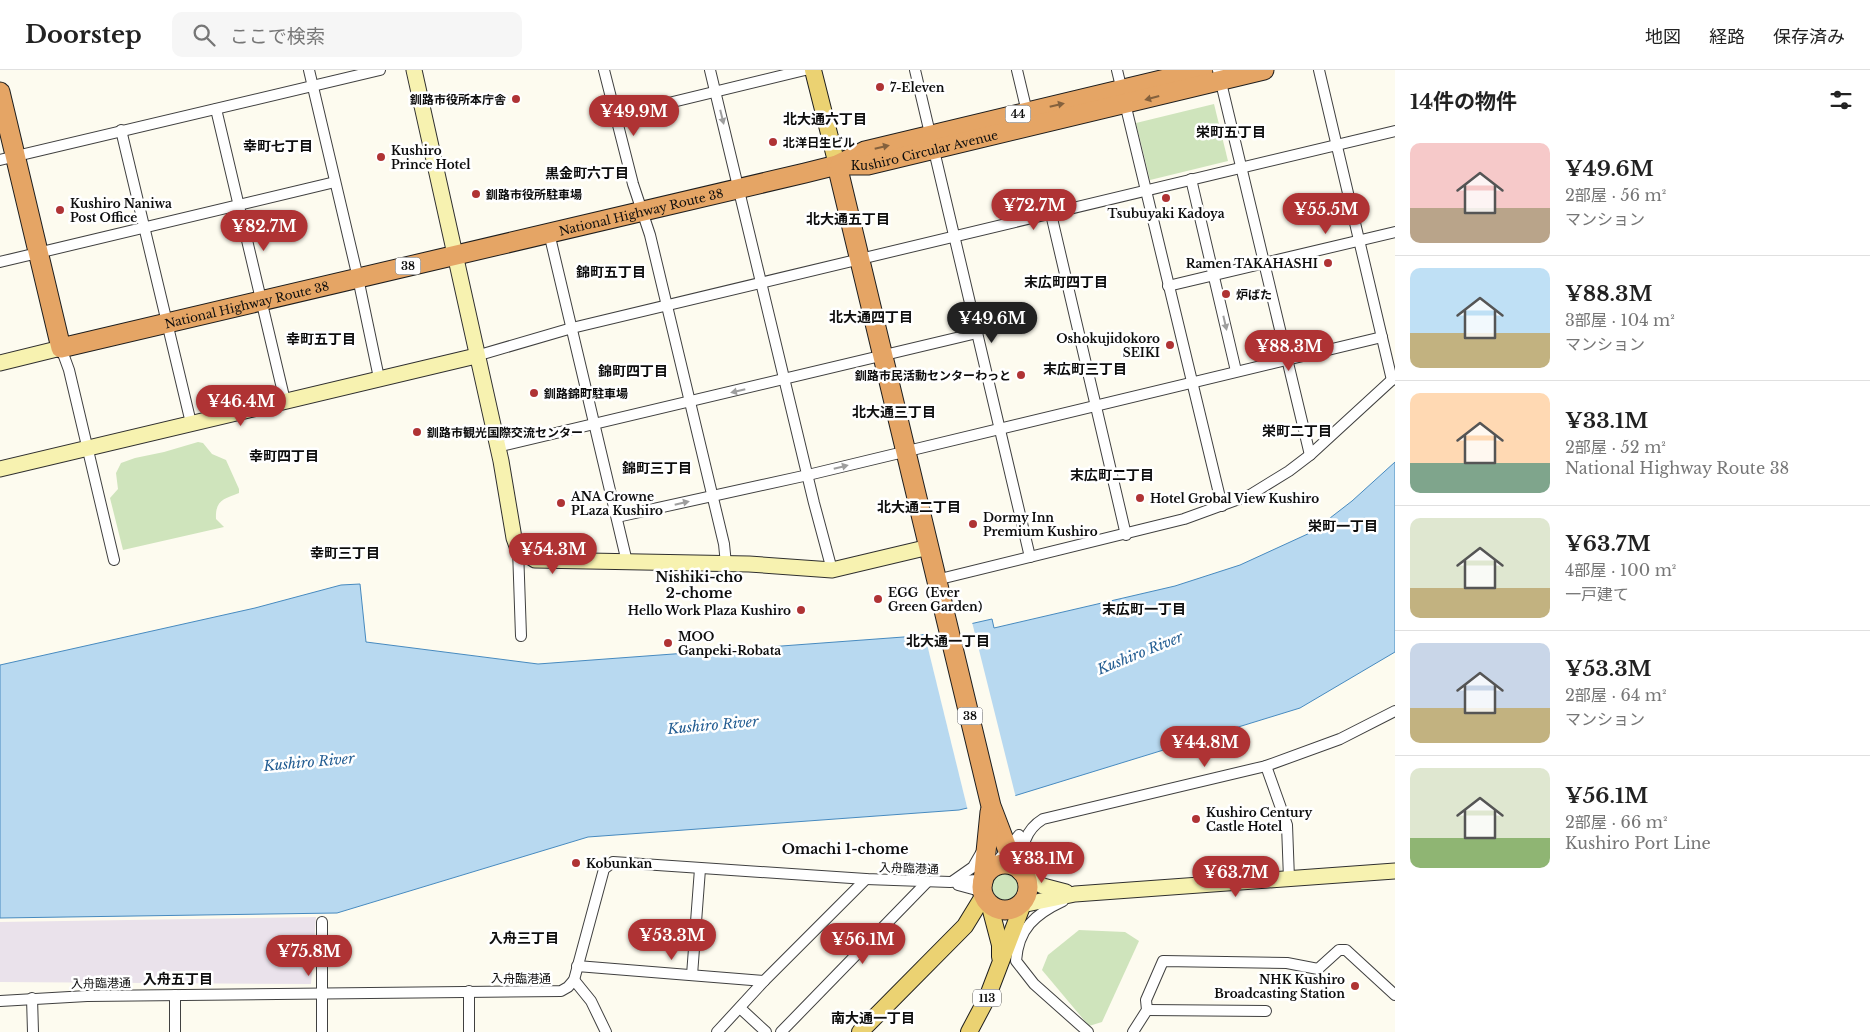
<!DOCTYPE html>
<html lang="ja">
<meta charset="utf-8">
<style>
body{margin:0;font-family:"Libre Baskerville","Noto Sans JP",serif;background:#f6f6f6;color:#222;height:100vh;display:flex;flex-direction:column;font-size:19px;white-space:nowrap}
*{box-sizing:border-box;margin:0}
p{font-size:16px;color:#767676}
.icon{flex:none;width:28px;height:28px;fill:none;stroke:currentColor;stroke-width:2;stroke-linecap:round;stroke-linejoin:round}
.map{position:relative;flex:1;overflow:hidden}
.panel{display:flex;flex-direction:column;background:#fff;width:475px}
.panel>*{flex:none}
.price{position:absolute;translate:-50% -42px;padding:0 11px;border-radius:18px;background:#af3334;color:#fff;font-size:16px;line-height:32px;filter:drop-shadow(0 1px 2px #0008)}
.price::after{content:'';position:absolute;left:50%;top:30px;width:15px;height:11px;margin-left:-8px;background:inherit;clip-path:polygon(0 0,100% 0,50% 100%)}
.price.current{background:#222;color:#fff}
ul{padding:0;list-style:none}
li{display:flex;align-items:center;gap:15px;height:125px;padding:0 15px}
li+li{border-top:1px solid #e0e0e0}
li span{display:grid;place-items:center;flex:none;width:140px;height:100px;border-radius:10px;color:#555}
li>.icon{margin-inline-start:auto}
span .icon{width:60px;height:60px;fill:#fffc;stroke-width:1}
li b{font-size:21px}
h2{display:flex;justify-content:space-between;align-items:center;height:60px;padding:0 15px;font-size:21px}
header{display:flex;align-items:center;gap:30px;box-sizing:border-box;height:70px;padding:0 25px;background:#fff;border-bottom:1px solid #e0e0e0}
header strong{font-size:24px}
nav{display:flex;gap:28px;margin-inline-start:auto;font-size:18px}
.search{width:350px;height:45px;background:#f6f6f6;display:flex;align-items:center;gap:12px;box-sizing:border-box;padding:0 18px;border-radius:10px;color:#767676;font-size:19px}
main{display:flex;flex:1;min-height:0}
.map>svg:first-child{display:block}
.industrial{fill:#eae2eb}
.green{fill:#cfe4bc}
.water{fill:#b8d9f0;stroke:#478abf}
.pier{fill:#fdfbef}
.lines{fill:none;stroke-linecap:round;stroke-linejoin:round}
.street-casing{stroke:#404040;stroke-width:12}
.secondary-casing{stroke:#2f2f2f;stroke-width:17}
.primary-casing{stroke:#1e1e1e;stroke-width:18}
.highway-casing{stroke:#1e1e1e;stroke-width:21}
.street{stroke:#fff;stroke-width:10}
.secondary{stroke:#f7f2b0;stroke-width:15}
.primary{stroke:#ebd272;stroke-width:16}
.highway{stroke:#e5a565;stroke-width:19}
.oneway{fill:#84613d}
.oneway2{fill:#9e9e9e}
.poi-dot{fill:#af3334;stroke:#fff;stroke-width:2}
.labels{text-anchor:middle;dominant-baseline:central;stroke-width:5;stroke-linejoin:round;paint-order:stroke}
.shield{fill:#fff;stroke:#565656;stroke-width:1}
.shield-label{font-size:11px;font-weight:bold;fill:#0d0d0d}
.poi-label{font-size:12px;font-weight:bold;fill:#0d0d0d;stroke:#fff;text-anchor:start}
.street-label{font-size:12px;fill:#0d0d0d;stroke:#fff}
.neighbourhood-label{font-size:14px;font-weight:bold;fill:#0d0d0d;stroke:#fff}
.water-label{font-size:14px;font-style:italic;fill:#235d92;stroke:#fff}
</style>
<header>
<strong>Doorstep</strong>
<div class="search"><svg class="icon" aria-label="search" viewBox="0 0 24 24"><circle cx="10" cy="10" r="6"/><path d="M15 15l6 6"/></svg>ここで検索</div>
<nav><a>地図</a><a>経路</a><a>保存済み</a></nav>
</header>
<main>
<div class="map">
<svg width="1395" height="962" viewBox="0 0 1395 962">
<rect width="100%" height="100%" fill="#fdfbef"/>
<polygon class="industrial" points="316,847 311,914 0,912 0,852"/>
<g class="green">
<polygon points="1214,34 1228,91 1150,110 1136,53"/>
<path d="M198,372L203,373L212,384L226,390L239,419V423C224,429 215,430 216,449L224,457L123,480L110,428L118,419L116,403L121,393L135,388L164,382Z"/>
<circle cx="1007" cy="816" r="15"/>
<polygon points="1079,860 1125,862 1139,871 1102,952 1089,956 1042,900 1048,885"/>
</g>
<polygon class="water" points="1395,392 1395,582 1300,638 1001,730 959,740 588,767 337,843 0,848 0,595 255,538 341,515 360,514 366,572 538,594 917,566 992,549 994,558 1175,516 1240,495 1312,462 1352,431"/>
<polygon class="pier" points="972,552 1016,728 968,741 924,562"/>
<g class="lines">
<g class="street-casing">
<g id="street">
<polyline points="309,0 358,208 379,308"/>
<polyline points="604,0 633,114 650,165 724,474 726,494"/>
<polyline points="710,0 814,433 832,500"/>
<polyline points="915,0 1030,487"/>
<polyline points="1017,0 1027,42"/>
<polyline points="1117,0 1222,436"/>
<polyline points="1218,0 1310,385"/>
<polyline points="1319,0 1392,310"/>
<polyline points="216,39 285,331"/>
<polyline points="615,46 805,0"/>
<polyline points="121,60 191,353"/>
<polyline points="0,90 380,0"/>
<polyline points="1191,109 1236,301"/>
<polyline points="1051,144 1126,465"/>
<polyline points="549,163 627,492"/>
<polyline points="0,192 335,112"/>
<polyline points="1168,216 1395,162"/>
<polyline points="61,278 69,300 114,490"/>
<polyline points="476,286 572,258 1395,61"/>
<polyline points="497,377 977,263"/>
<polyline points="617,447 808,405 1382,267"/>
<polyline points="518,479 521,566"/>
<polyline points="936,510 1184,449 1250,425 1289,401 1310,385 1395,307"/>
<polyline points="1266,696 1287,755 1289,809"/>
<path d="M1022,798C1021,777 1025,760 1043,749L1266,696L1340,669L1395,641"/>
<polyline points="990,800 1019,765"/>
<polyline points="953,811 973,797 981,783"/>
<polyline points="958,815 984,822"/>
<path d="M1063,831C1035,844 1018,859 1016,891L1034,914L1088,962"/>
<polyline points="577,896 764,911"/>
<polyline points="692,905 700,799"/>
<polyline points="574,910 591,931 606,962"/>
<polyline points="469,921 469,962"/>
<polyline points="175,925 175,962"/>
<polyline points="32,928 33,962"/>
<polyline points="0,931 87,926 561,921 568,917 574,910 604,799 613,792 866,809 950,812 977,810 985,805"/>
<polyline points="740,938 766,962"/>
<polyline points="1147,940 1266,941"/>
<polyline points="322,962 322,852"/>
<polyline points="717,962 764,911 866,809"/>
<polyline points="781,962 927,812"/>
<polyline points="1133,962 1147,940 1146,930 1163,891 1287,893 1318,899 1339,880 1346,880 1395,925"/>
</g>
</g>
<g class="secondary-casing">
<g id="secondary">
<polyline points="414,0 501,391 514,468 518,479 535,490 749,494 832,500 929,477"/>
<polyline points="0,293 61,278"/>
<polyline points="0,399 476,286"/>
<polyline points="1026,807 1043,816 1066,822"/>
<polyline points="1017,836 1075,824 1395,801"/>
</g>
</g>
<g class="primary-casing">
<g id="primary">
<polyline points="813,0 837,95"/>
<polyline points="989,833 1000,875 1000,887"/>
<polyline points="860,962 965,856 984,825"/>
<polyline points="969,962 987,928 1026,826"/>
</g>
</g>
<g class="highway-casing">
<g id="highway">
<path id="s1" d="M0,22L61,278L805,103L837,95L865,81L1203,0"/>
<polyline points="837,95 991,736 1007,778 1021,801"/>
<path id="s2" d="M840,95H868L1264,0"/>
<circle cx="1005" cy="817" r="23"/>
<polyline points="983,812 990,742"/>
</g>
</g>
<use href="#street" class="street"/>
<use href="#secondary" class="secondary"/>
<use href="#primary" class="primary"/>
<use href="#highway" class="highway"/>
</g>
<defs><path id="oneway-solid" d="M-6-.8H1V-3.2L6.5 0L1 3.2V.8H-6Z" transform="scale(1.25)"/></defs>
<g class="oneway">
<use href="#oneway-solid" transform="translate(1152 28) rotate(165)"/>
<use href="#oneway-solid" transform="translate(1057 35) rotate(-13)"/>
<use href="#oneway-solid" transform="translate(882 77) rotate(-13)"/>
</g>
<g class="oneway2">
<use href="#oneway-solid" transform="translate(722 47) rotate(76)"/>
<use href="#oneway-solid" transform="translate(1225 253) rotate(77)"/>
<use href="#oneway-solid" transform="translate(738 321) rotate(167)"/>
<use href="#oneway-solid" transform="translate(841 397) rotate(-14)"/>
<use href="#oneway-solid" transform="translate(682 433) rotate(-13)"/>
</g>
<g class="poi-dot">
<circle cx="880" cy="17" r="5"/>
<circle cx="516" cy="29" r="5"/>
<circle cx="773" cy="72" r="5"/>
<circle cx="381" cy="87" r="5"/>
<circle cx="476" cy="124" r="5"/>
<circle cx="1166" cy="128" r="5"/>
<circle cx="60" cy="140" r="5"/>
<circle cx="1328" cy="193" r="5"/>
<circle cx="1226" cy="224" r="5"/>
<circle cx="1170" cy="275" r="5"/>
<circle cx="1021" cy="305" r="5"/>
<circle cx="534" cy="323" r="5"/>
<circle cx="417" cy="362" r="5"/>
<circle cx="1140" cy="428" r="5"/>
<circle cx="561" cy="433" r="5"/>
<circle cx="973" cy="454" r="5"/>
<circle cx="878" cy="529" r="5"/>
<circle cx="801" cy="540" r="5"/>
<circle cx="668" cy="573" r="5"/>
<circle cx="1196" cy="749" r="5"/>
<circle cx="576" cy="793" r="5"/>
<circle cx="1355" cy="916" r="5"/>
</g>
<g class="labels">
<g class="shield">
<rect x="1005.5" y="35.5" width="25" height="17" rx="4"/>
<rect x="395.5" y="187.5" width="25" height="17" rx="4"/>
<rect x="957.5" y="637.5" width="25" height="17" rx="4"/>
<rect x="973" y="919.5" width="28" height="17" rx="4"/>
</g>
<g class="shield-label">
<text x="1018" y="44">44</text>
<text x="408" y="196">38</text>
<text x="970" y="646">38</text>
<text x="987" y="928">113</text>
</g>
<g class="poi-label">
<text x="890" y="17">7-Eleven</text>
<text x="506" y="29" text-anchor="end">釧路市役所本庁舎</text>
<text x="783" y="72">北洋日生ビル</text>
<text x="391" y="80">Kushiro<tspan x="391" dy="14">Prince Hotel</tspan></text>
<text x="486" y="124">釧路市役所駐車場</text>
<text x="70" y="133">Kushiro Naniwa<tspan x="70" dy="14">Post Office</tspan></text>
<text x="1166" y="143" text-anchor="middle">Tsubuyaki Kadoya</text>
<text x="1318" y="193" text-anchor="end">Ramen TAKAHASHI</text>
<text x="1236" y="224">炉ばた</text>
<text x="1160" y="268" text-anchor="end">Oshokujidokoro<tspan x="1160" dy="14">SEIKI</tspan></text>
<text x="1011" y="305" text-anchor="end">釧路市民活動センターわっと</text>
<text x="544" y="323">釧路錦町駐車場</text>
<text x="427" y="362">釧路市観光国際交流センター</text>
<text x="571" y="426">ANA Crowne<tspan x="571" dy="14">PLaza Kushiro</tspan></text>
<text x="1150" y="428">Hotel Grobal View Kushiro</text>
<text x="983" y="447">Dormy Inn<tspan x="983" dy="14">Premium Kushiro</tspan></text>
<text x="888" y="522">EGG（Ever<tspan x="888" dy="14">Green Garden）</tspan></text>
<text x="791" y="540" text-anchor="end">Hello Work Plaza Kushiro</text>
<text x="678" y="566">MOO<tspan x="678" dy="14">Ganpeki-Robata</tspan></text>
<text x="1206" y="742">Kushiro Century<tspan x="1206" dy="14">Castle Hotel</tspan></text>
<text x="586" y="793">Kobunkan</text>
<text x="1345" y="909" text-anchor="end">NHK Kushiro<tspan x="1345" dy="14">Broadcasting Station</tspan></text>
</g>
<g class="street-label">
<text stroke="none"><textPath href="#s2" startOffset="86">Kushiro Circular Avenue</textPath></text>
<text stroke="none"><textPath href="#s1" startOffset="859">National Highway Route 38</textPath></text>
<text stroke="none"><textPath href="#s1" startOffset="454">National Highway Route 38</textPath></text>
<text transform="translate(909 798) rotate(2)">入舟臨港通</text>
<text x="521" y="908">入舟臨港通</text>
<text transform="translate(101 913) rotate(-1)">入舟臨港通</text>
</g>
<g class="neighbourhood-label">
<text x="825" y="49">北大通六丁目</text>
<text x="1231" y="62">栄町五丁目</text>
<text x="278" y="76">幸町七丁目</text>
<text x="587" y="103">黒金町六丁目</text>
<text x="848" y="149">北大通五丁目</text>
<text x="611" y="202">錦町五丁目</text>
<text x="1066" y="212">末広町四丁目</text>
<text x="871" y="247">北大通四丁目</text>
<text x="321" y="269">幸町五丁目</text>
<text x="1085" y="299">末広町三丁目</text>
<text x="633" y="301">錦町四丁目</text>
<text x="894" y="342">北大通三丁目</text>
<text x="1297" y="361">栄町二丁目</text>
<text x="284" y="386">幸町四丁目</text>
<text x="657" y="398">錦町三丁目</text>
<text x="1112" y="405">末広町二丁目</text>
<text x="919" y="437">北大通二丁目</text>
<text x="1343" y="456">栄町一丁目</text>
<text x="345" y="483">幸町三丁目</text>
<text x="699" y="507">Nishiki-cho<tspan x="699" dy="16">2-chome</tspan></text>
<text x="1144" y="539">末広町一丁目</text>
<text x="948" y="571">北大通一丁目</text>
<text x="845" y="779">Omachi 1-chome</text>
<text x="524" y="868">入舟三丁目</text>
<text x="178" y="909">入舟五丁目</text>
<text x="873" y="948">南大通一丁目</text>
</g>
<g class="water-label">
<text transform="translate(1140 583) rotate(-22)">Kushiro River</text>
<text transform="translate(713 655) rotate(-5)">Kushiro River</text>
<text transform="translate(309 692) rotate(-5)">Kushiro River</text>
</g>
</g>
</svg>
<b class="price" style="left:634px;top:67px">¥49.9M</b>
<b class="price" style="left:1034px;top:161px">¥72.7M</b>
<b class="price" style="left:1326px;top:165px">¥55.5M</b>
<b class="price" style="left:264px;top:182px">¥82.7M</b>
<b class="price current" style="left:992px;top:274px">¥49.6M</b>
<b class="price" style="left:1289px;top:302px">¥88.3M</b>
<b class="price" style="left:241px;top:357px">¥46.4M</b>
<b class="price" style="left:553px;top:505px">¥54.3M</b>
<b class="price" style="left:1205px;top:698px">¥44.8M</b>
<b class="price" style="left:1042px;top:814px">¥33.1M</b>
<b class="price" style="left:1236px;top:828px">¥63.7M</b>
<b class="price" style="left:672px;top:891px">¥53.3M</b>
<b class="price" style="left:863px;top:895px">¥56.1M</b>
<b class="price" style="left:309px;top:907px">¥75.8M</b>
</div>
<section class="panel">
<h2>14件の物件<svg class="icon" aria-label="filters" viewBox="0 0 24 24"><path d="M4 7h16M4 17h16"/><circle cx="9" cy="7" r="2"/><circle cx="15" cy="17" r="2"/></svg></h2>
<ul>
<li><span style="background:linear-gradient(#f6c9c9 65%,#b9a48a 0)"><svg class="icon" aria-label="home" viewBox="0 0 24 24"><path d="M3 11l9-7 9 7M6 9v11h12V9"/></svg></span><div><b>¥49.6M</b><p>2部屋 · 56 m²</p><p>マンション</p></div></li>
<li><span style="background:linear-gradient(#bfe0f5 65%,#c2b280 0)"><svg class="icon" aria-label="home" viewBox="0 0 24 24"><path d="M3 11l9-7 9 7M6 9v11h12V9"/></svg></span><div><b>¥88.3M</b><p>3部屋 · 104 m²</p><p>マンション</p></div></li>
<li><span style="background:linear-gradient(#ffd9b3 70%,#7fa58c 0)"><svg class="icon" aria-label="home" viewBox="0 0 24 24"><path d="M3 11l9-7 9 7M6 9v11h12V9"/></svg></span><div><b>¥33.1M</b><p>2部屋 · 52 m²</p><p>National Highway Route 38</p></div></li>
<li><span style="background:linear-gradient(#dfe7d0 70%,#c2b280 0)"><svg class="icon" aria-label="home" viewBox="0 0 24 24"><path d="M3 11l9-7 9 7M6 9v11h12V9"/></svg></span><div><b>¥63.7M</b><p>4部屋 · 100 m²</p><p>一戸建て</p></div></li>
<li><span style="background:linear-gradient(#c9d6e8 65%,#c2b280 0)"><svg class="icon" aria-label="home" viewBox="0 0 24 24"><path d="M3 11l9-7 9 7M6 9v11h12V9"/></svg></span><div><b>¥53.3M</b><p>2部屋 · 64 m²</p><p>マンション</p></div></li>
<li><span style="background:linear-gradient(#dfe7d0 70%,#8fb573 0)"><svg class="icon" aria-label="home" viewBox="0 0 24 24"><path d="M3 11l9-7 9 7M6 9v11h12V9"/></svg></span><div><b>¥56.1M</b><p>2部屋 · 66 m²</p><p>Kushiro Port Line</p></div></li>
</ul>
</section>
</main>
